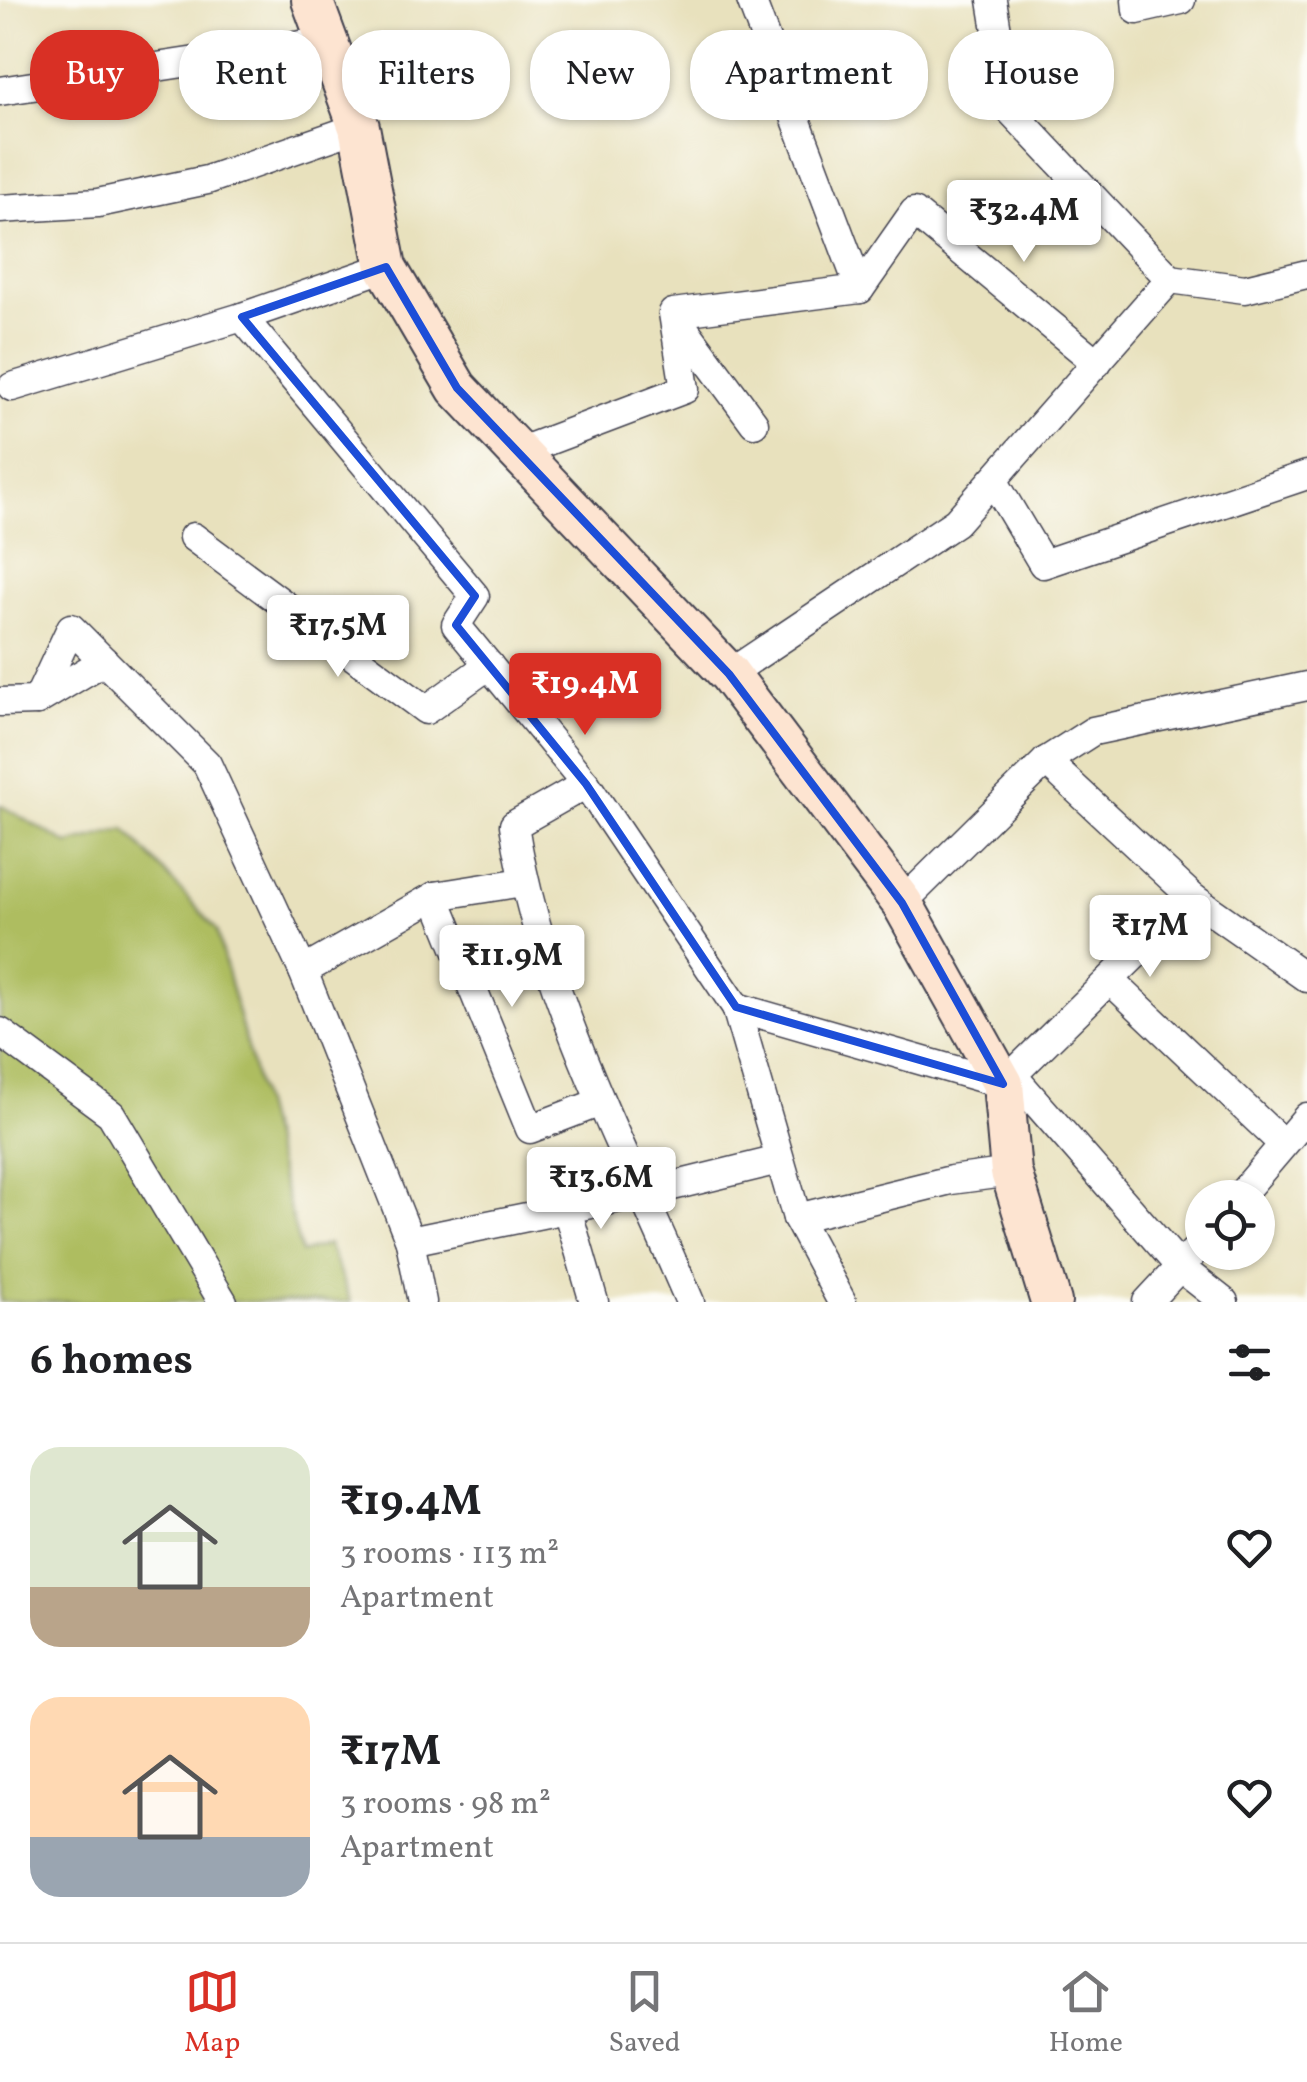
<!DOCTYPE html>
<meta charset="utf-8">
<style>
body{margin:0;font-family:Vollkorn,serif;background:#f2f2f2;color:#202124;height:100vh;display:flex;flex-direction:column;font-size:38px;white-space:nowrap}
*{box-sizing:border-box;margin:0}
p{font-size:32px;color:#757577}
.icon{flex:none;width:55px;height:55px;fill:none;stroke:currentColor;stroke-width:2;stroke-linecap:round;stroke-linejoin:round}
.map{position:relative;height:1302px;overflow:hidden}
.details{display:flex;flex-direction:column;background:#fff;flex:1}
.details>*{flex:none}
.top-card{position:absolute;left:30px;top:30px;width:1248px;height:90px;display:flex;gap:20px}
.tools{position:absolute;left:1185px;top:1180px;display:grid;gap:20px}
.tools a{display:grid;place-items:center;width:90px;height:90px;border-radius:50%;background:#fff;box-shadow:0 2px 8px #0004;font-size:50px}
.price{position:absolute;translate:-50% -85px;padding:0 22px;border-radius:10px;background:#fff;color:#222;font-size:32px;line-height:65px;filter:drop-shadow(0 2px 5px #0008)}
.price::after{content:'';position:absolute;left:50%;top:60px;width:30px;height:22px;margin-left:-15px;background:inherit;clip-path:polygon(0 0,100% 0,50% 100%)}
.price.current{background:#d93025;color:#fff}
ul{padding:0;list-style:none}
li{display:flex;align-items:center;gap:30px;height:250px;padding:0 30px}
li span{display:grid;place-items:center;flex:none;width:280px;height:200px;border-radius:30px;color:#555}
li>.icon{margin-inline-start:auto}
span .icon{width:120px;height:120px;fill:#fffc;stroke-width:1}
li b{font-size:42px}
h2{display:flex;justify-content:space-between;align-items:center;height:120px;padding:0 30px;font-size:42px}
.pill{padding:0 35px;border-radius:40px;background:#fff;box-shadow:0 2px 8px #0004;font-size:35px;line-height:90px}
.pill.current{background:#d93025;color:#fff}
.tabs{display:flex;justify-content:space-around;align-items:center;height:140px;border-top:2px solid #e0e0e0;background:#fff;font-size:28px;color:#757577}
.tabs a{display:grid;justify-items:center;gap:5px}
.tabs .current{color:#d93025}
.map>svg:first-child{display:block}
.green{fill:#aebd60;stroke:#68704e;stroke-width:2.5}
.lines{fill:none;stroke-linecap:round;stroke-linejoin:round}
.street-casing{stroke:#403f4e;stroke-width:31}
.secondary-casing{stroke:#403f4e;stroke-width:44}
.street{stroke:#fff;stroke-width:28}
.secondary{stroke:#fde4d1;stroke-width:40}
.marked{fill:none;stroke:#1d4ed8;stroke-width:8;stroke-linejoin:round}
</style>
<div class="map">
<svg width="1307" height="1302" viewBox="0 0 1307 1302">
<rect width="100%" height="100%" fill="#fdfcf7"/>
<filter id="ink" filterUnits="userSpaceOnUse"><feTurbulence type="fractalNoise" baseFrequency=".01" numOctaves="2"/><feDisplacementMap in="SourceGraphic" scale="20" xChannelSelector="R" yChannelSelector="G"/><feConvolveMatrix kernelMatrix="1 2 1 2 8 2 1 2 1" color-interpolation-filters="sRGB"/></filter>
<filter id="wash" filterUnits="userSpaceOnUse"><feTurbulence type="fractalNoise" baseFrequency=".0048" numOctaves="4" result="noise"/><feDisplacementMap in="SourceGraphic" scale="40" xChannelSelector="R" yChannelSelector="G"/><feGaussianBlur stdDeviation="2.25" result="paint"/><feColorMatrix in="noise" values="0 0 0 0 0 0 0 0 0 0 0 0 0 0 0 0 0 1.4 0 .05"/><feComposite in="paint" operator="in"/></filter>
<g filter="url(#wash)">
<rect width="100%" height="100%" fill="#e8e1bd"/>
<polygon class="green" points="0,805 68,844 125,829 216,929 301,1253 328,1244 351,1302 0,1302"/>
</g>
<g filter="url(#ink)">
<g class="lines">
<g class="street-casing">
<g id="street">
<polyline points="992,0 1010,110 1170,279"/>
<polyline points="1136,0 1137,10 1181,0"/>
<polyline points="0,91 327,41"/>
<polyline points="0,209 98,203 207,180 359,127"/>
<polyline points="386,267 242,317 475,596 456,625 586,784 736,1007 797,1218 842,1302"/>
<polyline points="860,289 914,212 1097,363"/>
<polyline points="678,320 754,423"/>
<polyline points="12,387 242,317"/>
<polyline points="521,451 685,389 673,313 860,289 751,0"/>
<polyline points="993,480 1043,564 1307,475"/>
<polyline points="193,537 426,710 489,665"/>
<polyline points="729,674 956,522 1170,279 1245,289 1307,274"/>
<polyline points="37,701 71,628 207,764 303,971 410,1241 422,1302"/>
<polyline points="0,702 37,701 104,661"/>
<polyline points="1046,761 1193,898"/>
<path d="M586,784L514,825C540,993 624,1147 690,1302"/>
<polyline points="435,896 530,1129 598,1103"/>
<polyline points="902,903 1046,761 1093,731 1307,686"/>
<polyline points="303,971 435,896 523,882"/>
<polyline points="1110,980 1281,1142"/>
<polyline points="736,1007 1003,1084 1193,898 1307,978"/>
<polyline points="0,1032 111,1114 223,1302"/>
<polyline points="1013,1076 1182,1269 1224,1302"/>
<polyline points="1238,1198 1307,1117"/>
<polyline points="567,1209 594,1302"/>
<polyline points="797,1218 951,1180 1011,1172"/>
<polyline points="410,1241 644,1193 779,1160"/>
<polyline points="1147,1302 1202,1243"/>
</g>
</g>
<g class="secondary-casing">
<polyline id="secondary" points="312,0 359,127 386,267 457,388 729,674 902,903 1003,1084 1011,1172 1051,1302"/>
</g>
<use href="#street" class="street"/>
<use href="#secondary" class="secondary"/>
</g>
</g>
<path class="marked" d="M386,267L457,388L729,674L902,903L1003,1084L736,1007L586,784L456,625L475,596L242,317Z"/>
</svg>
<div class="tools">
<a><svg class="icon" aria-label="locate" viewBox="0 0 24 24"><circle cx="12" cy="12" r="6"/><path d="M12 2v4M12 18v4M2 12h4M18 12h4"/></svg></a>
</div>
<b class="price" style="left:1024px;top:265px">₹32.4M</b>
<b class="price" style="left:338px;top:680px">₹17.5M</b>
<b class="price current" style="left:585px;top:738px">₹19.4M</b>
<b class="price" style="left:1150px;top:980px">₹17M</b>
<b class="price" style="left:512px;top:1010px">₹11.9M</b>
<b class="price" style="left:601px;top:1232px">₹13.6M</b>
<div class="top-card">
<a class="pill current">Buy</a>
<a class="pill">Rent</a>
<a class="pill">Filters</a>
<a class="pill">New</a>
<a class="pill">Apartment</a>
<a class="pill">House</a>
</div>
</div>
<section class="details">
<h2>6 homes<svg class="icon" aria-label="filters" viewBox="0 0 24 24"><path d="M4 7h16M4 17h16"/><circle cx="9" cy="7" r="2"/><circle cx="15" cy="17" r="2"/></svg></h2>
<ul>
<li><span style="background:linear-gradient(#dfe7d0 70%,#b9a48a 0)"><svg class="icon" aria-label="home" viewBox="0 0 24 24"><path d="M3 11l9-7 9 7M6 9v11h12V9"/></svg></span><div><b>₹19.4M</b><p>3 rooms · 113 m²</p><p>Apartment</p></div><svg class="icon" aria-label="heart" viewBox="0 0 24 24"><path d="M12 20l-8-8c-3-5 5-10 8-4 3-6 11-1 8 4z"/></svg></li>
<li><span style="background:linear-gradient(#ffd9b3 70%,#9aa5b1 0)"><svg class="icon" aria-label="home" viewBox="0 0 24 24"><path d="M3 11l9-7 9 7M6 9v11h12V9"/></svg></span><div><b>₹17M</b><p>3 rooms · 98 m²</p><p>Apartment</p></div><svg class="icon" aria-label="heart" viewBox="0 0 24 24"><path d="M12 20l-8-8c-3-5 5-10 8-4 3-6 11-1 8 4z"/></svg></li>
</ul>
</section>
<nav class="tabs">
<a class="current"><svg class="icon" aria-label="map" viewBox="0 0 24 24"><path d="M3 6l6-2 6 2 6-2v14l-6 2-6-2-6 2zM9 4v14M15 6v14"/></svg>Map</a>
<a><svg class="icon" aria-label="saved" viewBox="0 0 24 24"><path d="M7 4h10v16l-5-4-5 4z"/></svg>Saved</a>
<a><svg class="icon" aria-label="home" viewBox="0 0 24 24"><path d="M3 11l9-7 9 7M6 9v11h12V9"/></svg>Home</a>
</nav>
